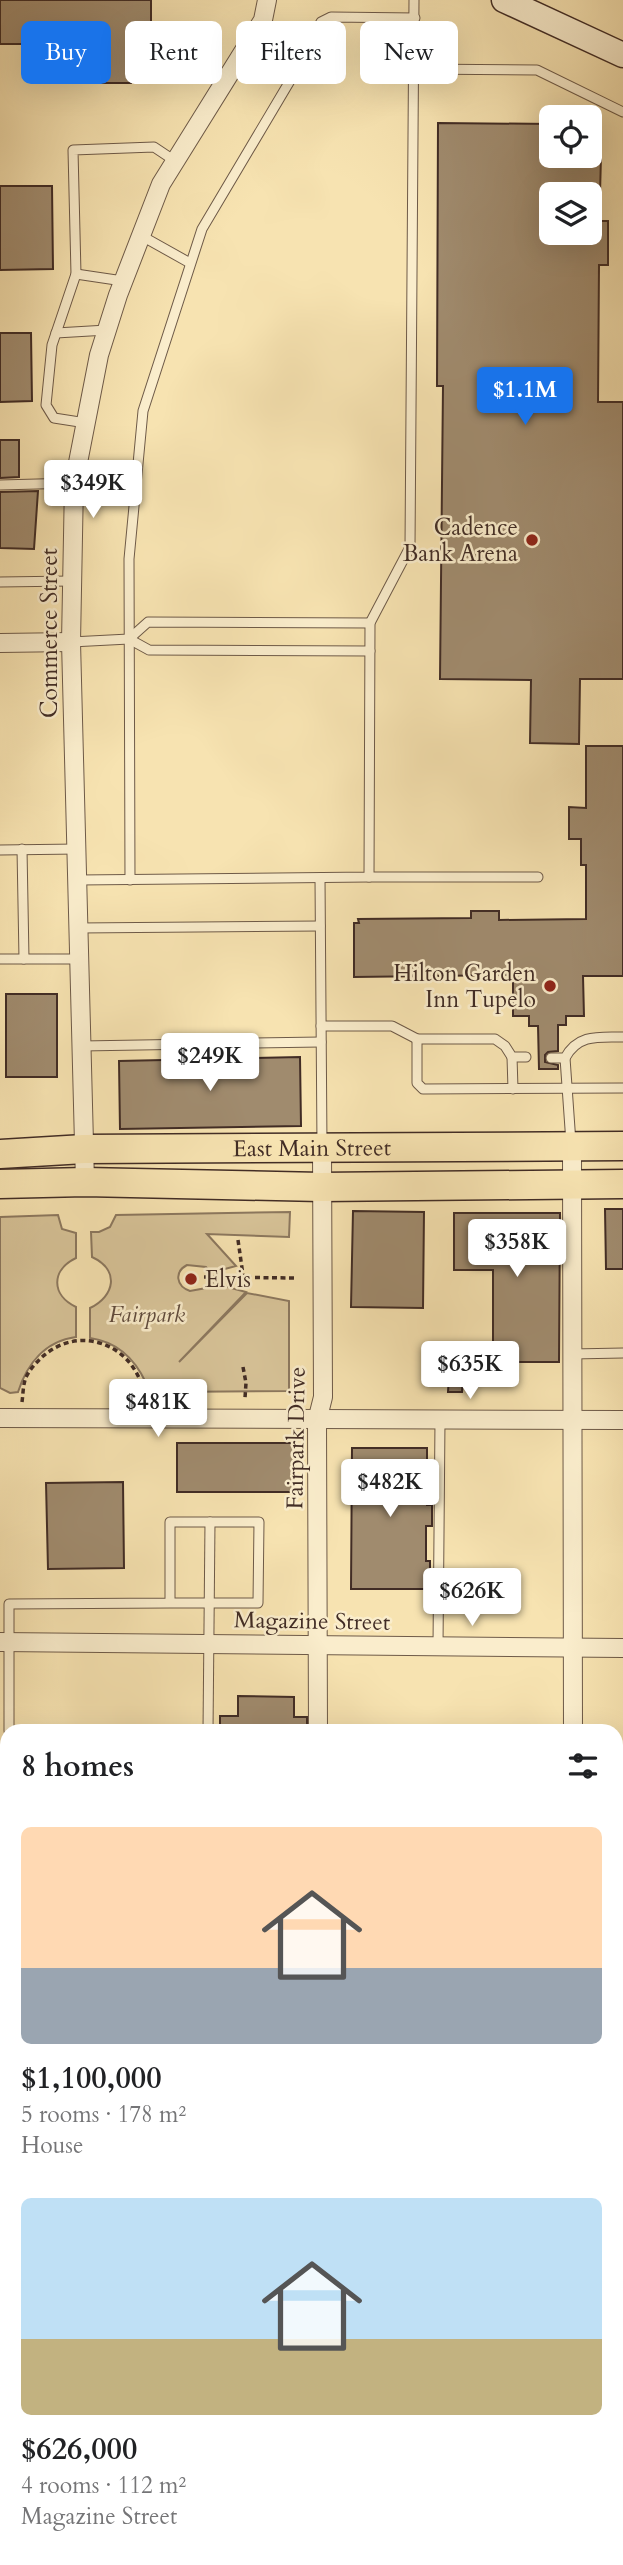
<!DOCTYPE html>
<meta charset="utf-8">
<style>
body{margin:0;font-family:Cardo,serif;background:#f2f2f2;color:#202124;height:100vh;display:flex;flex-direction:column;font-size:26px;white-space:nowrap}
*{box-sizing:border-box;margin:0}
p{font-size:23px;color:#757577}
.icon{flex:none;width:38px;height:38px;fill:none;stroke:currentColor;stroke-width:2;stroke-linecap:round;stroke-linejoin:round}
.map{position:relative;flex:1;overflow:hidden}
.drawer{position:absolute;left:0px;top:1724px;width:623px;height:842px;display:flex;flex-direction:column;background:#fff;border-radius:21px 21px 0 0;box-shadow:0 7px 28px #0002}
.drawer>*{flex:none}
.guide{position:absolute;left:21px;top:21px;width:581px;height:63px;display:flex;gap:14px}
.fabs{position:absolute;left:539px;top:105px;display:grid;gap:14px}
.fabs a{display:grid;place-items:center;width:63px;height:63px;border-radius:10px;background:#fff;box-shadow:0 7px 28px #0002;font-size:35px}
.price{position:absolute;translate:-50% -60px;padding:0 16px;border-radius:7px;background:#fff;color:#222;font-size:23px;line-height:46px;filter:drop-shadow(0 2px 4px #0008)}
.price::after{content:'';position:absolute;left:50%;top:42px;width:21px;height:16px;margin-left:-10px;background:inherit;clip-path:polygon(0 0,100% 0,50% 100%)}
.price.selected{background:#1a73e8;color:#fff}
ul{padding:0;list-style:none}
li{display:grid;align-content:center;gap:14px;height:371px;padding:0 21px}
li span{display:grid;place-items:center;height:217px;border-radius:10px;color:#555}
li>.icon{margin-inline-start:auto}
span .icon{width:126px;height:126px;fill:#fffc;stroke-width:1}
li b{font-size:30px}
h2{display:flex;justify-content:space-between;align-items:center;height:84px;padding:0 21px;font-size:30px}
.chip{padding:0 24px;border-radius:10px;background:#fff;box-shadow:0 7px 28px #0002;font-size:24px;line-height:63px}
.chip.selected{background:#1a73e8;color:#fff}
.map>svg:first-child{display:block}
.green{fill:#d8c499;stroke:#8c785f;stroke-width:2}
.water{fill:#b9a581;stroke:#89755c;stroke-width:2}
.building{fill:#a08b6e;stroke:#412c25;stroke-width:2}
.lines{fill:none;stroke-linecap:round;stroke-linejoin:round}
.lane-casing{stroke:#6e5a48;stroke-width:11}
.street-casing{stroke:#6e5a48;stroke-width:20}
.secondary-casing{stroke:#412c25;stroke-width:27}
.primary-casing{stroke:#412c25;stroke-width:31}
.path{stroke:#412c25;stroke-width:3.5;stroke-dasharray:5 3.5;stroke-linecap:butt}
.lane{stroke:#faedcc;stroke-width:9}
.street{stroke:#faedcc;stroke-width:18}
.secondary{stroke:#faedcc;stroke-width:24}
.primary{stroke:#f7e3b1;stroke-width:28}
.poi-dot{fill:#8f2418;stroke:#faedcc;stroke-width:2.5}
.labels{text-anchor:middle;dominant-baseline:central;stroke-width:5;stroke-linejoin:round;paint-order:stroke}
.poi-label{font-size:23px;fill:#412c25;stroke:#faedcc;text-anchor:end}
.street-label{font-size:23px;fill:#412c25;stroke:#faedcc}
.park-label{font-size:23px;font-style:italic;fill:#5f4a3c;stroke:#faedcc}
</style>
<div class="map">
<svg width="623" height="2565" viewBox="0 0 623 2565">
<rect width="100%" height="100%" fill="#f7e3b1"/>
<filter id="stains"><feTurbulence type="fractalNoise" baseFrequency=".00286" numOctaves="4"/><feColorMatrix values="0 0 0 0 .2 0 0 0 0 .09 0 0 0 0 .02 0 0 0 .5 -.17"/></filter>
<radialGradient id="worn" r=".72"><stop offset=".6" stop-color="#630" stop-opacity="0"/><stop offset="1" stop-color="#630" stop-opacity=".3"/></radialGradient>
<g class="green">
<path d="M290,1212L289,1237L207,1234L236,1266L210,1273L206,1267L187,1265C174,1272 176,1286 190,1291L206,1288L209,1282L246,1292L179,1362L247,1293L289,1301V1391L164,1392L163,1384L146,1383C135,1359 118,1342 90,1338V1308C115,1296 120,1270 92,1257L91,1232H99L110,1227L116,1215Z"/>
<path d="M58,1215L62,1229L76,1233V1258C51,1270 51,1295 76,1307V1337C45,1341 27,1364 18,1392L10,1393L0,1388V1217Z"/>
</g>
<polygon class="water" points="0,2419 7,2434 7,2497 0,2500"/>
<g class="building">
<polygon points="0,0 151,0 151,43 131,43 131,83 86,83 86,44 0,44"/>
<polygon points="438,123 551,124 551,156 601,156 600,194 551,194 551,233 590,233 590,221 608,221 608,265 599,265 598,402 623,402 623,679 580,679 579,744 530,743 531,680 440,679 443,386 437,386"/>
<polygon points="0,186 52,186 53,269 0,270"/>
<polygon points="0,333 31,333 32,401 0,402"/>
<polygon points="0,440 19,440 19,477 0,478"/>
<polygon points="38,491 34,549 0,548 0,492"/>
<polygon points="586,746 623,746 623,976 583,976 584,1016 566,1016 566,1025 558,1025 558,1051 548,1052 545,1055 545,1062 558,1065 558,1069 539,1069 538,1026 529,1026 529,1016 513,1016 513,975 354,977 354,923 359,923 358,919 471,918 471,911 499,911 499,920 586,919 586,865 581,865 581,839 569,839 569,807 586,808"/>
<rect x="6" y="994" width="51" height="83"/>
<polygon points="300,1057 301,1126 120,1129 119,1061"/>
<polygon points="605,1209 623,1209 623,1269 606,1269"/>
<polygon points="353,1211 424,1212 423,1308 351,1307"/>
<polygon points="454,1213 560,1213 559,1362 493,1362 493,1270 454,1270"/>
<polygon points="450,1360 464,1361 462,1392 448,1392"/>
<rect x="177" y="1443" width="119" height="49"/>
<polygon points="352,1448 427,1448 427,1505 432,1505 432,1526 426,1526 426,1561 430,1561 430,1589 351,1589"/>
<polygon points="123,1482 124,1568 48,1569 46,1483"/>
<polygon points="238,1696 294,1697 294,1717 307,1717 307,1731 220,1731 220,1716 238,1716"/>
</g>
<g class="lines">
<g class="lane-casing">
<g id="lane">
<polyline points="415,69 537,70 623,112"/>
<polyline points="140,235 190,263"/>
<polyline points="76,274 123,281"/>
<polyline points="56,333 107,330"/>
<polyline points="86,423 54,418 46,405 52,345 76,274 73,150 154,147 175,161"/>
<polyline points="0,485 74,483"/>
<polyline points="0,582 71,581"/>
<polyline points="129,639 148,622 370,623"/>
<polyline points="71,642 129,639 149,650 370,651"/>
<polyline points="22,849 24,959"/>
<polyline points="0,850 78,849"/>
<polyline points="369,877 538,877"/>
<polyline points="320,878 322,1146"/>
<polyline points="79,880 369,877 370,623 410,547 414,0"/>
<polyline points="130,880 129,559 143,411 202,229 297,69 321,22 331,17 415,18"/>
<polyline points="79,928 320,926"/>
<polyline points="0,959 80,959"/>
<polyline points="321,1026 392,1026 417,1039"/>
<polyline points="82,1046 321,1042"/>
<polyline points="512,1057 513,1089"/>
<polyline points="526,1057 512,1057 505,1046 495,1039 417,1039 417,1083 423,1089 623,1088"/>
<path d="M551,1058H565C578,1034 598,1037 623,1037"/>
<polyline points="565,1058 571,1143"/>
<polyline points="572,1354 623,1353"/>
<polyline points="438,1646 440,1421"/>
<polyline points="9,1731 9,1604 170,1603 170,1522 259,1522 258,1603 170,1603"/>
<polyline points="208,1731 210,1522"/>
<polyline points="0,2037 5,2008"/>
<polyline points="268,2565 274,2558"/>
</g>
</g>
<g class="street-casing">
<g id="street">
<polyline points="0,643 71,642"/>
<polyline points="572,1146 573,1731"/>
<polyline points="85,1182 71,642 74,483 99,355 118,295 161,184 263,20 267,0"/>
<polyline points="0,1418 623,1420"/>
<polyline points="0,1642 623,1648"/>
<polyline points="318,1731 317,1421 323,1397 322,1147"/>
<polyline points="0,1870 7,1871"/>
<polyline points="0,2554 7,2552"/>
<polyline points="351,2558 368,2565"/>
<polyline points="445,2565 448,2558"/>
</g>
</g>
<g class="secondary-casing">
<g id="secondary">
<polyline points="504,0 623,55"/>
<polyline points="0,1983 7,1984"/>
<polyline points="0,2006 7,2007"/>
<polyline points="616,2091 623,2092"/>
<polyline points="616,2113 623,2114"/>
</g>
</g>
<g class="primary-casing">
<g id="primary">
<path id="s1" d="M0,1154L84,1149L623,1146"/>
<polyline points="0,1184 85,1182 321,1187 623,1184"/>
</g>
</g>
<g class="path">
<polyline points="238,1240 243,1275"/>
<polyline points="204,1277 294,1278"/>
<polyline points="243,1367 246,1383 245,1398"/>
<path d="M22,1402C23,1395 23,1387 25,1380C28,1371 35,1364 41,1358C82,1320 141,1348 145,1402"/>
</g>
<use href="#lane" class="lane"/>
<use href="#street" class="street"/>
<use href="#secondary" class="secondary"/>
<use href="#primary" class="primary"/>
</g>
<g class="poi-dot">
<circle cx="532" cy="540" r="7"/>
<circle cx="550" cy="986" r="7"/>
<circle cx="191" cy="1279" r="7"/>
</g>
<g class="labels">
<g class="poi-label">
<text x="518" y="527">Cadence<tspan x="518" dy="26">Bank Arena</tspan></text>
<text x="536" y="973">Hilton Garden<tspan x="536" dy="26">Inn Tupelo</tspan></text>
<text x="205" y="1279" text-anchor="start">Elvis</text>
</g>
<g class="street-label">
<text transform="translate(49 633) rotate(-90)">Commerce Street</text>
<text stroke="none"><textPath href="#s1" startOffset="312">East Main Street</textPath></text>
<text transform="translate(296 1438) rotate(-89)">Fairpark Drive</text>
<text transform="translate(312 1621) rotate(1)">Magazine Street</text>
</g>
<g class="park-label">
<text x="147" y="1314">Fairpark</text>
</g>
</g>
<rect width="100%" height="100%" filter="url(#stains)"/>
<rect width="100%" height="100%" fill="url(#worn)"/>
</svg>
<div class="fabs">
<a><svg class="icon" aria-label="locate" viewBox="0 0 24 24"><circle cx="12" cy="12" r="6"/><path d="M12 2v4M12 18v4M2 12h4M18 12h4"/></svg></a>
<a><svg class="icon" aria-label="layers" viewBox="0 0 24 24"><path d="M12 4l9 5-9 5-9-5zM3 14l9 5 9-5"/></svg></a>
</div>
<b class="price selected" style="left:525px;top:427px">$1.1M</b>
<b class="price" style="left:93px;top:520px">$349K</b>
<b class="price" style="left:210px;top:1093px">$249K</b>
<b class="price" style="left:517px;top:1279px">$358K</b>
<b class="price" style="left:470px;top:1401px">$635K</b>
<b class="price" style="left:158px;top:1439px">$481K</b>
<b class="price" style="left:390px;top:1519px">$482K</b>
<b class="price" style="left:472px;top:1628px">$626K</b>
<div class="guide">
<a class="chip selected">Buy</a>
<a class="chip">Rent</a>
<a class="chip">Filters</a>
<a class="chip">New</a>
</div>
<section class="drawer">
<h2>8 homes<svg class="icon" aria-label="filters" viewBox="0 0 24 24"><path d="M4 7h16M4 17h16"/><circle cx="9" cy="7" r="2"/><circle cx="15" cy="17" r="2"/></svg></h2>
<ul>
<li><span style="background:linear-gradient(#ffd9b3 65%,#9aa5b1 0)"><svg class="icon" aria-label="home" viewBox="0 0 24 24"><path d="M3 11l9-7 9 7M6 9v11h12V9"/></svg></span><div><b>$1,100,000</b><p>5 rooms · 178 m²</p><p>House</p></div></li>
<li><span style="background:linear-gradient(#bfe0f5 65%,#c2b280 0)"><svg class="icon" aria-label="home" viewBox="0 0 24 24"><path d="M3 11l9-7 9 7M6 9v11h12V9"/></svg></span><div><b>$626,000</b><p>4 rooms · 112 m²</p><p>Magazine Street</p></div></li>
</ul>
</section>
</div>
